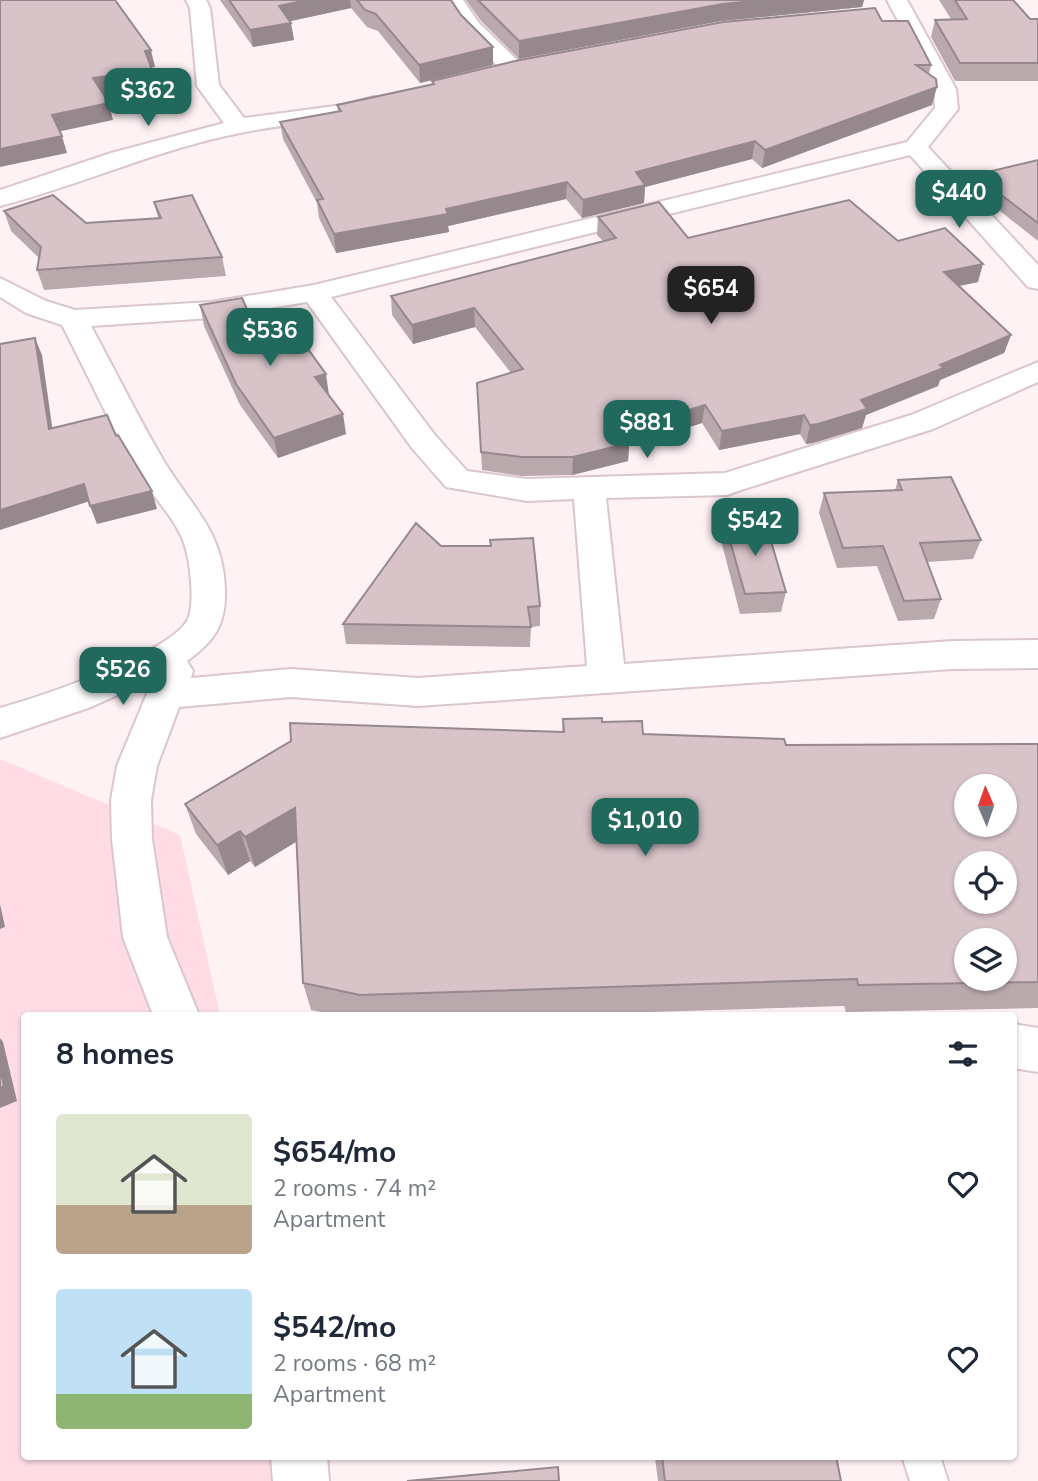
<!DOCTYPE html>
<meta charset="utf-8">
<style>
body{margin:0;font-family:"Nunito Sans",sans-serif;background:#f2f2f3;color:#1f2937;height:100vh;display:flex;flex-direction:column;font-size:26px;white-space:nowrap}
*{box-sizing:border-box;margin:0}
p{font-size:23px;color:#747a83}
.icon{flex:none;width:38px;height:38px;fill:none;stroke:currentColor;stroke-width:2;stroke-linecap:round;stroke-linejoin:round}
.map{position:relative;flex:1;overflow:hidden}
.sheet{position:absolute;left:21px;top:1012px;width:996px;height:448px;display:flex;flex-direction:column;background:#fff;border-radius:7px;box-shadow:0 2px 5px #0004}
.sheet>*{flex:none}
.needle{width:46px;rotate:358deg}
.controls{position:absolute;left:954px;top:774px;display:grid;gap:14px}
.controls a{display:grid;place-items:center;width:63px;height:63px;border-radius:50%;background:#fff;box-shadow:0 2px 5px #0004;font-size:35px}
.price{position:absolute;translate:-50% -60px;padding:0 16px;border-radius:14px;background:#21685d;color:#fff;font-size:23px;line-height:46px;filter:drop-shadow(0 2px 4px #0008)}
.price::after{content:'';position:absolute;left:50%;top:42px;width:21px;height:16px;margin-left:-10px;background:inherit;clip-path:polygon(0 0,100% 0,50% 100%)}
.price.on{background:#222;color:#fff}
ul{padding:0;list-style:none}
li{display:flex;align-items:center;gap:21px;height:175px;padding:0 35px}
li span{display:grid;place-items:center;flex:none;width:196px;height:140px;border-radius:7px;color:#555}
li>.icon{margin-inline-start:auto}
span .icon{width:84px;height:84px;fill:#fffc;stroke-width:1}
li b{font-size:30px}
h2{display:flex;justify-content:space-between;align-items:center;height:84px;padding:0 35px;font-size:30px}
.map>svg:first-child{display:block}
.green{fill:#ffdce5}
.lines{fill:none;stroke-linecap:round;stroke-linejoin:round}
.service-casing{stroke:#dac6cb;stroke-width:4}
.minor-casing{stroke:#dac6cb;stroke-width:4}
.service{fill:#fff;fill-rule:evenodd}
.minor{fill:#fff;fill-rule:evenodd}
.wall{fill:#b9a8ac}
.shaded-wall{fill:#96888c}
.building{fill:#d7c3c8;stroke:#96888c;stroke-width:2;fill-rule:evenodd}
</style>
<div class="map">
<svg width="1038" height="1481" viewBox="0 0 1038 1481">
<rect width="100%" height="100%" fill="#fff2f5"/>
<polygon class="green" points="0,759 180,835 220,1015 24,1015 24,1456 317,1456 318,1481 0,1481"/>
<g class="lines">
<g class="service-casing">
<polygon id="service" points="902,1456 940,1456 948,1481 910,1481"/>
</g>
<g class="minor-casing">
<g id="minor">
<path d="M186,0H206L210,8L219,85L244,118L343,105L374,97L385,104L382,109C335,121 288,123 240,133C158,149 81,185 0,206V190L111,153L224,123L197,86L190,8Z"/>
<polygon points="443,0 463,0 479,23 521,64 524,69 521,74 505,74 464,31"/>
<path d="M887,0H907L956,89L958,109L928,147L1038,265V289L1028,287L910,155L331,297L434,434L467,471L527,479L725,473L911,415L1038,362V382L933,429L738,491L727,495L606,498L624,664L953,641L1038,640V668L953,669L418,706L291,697L179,707L157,766L151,800L152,839L167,937L199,1015H153L123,937L112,839L111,800L117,766L153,679L91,707L0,738V708C40,697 166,655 187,621C196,606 190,559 184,543C175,518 154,498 140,476C111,427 88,375 62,325L26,313L0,297V278L46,301L75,310L211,302L314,285L907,142L935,108L934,89ZM307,302L412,448L446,487L527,501L574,499L587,666L418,678L291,669L191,678L193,671L187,661C214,642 226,625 225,591C224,530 190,506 162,458C137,415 115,370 91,326L211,318Z"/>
<polygon points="1013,1024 1038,1028 1038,1072 1013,1068"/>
<polygon points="271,1456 327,1456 329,1481 273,1481"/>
</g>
</g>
<use href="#service" class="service"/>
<use href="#minor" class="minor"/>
</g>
<g class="wall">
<polygon points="220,0 451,0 461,15 493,47 493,65 420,83 378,31 367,27 351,8 290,21 294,40 253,47"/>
<polygon points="466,0 864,0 862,7 721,21 519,59 481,21"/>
<polygon points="939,0 1013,0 1030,19 1038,19 1038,81 955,81 931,37 935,20 951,19"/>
<polygon points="882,21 931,65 929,74 932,105 762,168 752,159 645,187 644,203 582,218 566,199 448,226 449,232 336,253 319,218 317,203 283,139 280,122 338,112 337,105 432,84 432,81"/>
<polygon points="1038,160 1038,241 971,188 975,175"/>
<polygon points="154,202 222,257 226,276 44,290 37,270 39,258 11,231 4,211 86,223 158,218"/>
<polygon points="598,217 688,238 898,241 978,282 959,286 1011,335 1004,353 940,380 938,386 866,415 862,428 813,443 806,444 800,434 719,450 702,423 629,446 628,461 572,475 522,476 482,470 477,383 511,373 475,327 413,344 392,315 391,296 603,241 597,235"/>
<polygon points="200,305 250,316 294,348 329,395 346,434 278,458 240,405 204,326"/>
<polygon points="898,480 981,540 973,559 927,562 941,599 934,619 898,621 877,566 837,568 819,513 824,493 895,490"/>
<polygon points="725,523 786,592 781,612 740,614 722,544"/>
<polygon points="441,546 540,606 540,626 531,627 530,647 346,644 343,624"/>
<polygon points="563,719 602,722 643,734 786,745 1038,744 1038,1008 846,1012 844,1006 552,1015 336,1015 311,1010 303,983 296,842 255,867 250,861 228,875 196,834 185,804 562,732"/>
<polygon points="656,1456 836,1456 841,1481 658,1481 655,1458"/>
</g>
<g class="shaded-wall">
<polygon points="307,0 350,0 351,8 282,23 279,6"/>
<polygon points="764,0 864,0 862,7 721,21 519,59 519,41 723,4"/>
<polygon points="291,23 294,40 253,47 250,30"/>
<polygon points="493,47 493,65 420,83 419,65"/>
<polygon points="151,50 155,67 148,68 145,51"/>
<polygon points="152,70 155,86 97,95 93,78"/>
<polygon points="937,87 932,105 762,168 765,150"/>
<polygon points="109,103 113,120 57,132 52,115"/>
<polygon points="62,136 67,153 0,167 0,149"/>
<polygon points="755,141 752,159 645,187 644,203 582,218 583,200 636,172"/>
<polygon points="567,182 566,199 448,226 449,232 336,253 334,234"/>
<polygon points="983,264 978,282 938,290 944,272"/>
<polygon points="474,308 475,327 413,344 412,325"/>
<polygon points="1011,335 1004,353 940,380 938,386 866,415 862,428 813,443 806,444 810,425 861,400"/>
<polygon points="35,338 42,355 55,447 49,429"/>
<polygon points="326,374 329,395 318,398 315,377"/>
<polygon points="705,405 702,423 629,446 628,461 572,475 573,457 621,431"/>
<polygon points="343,414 346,434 278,458 274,438"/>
<polygon points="804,415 800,434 719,450 722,431"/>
<polygon points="84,484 90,501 0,530 0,510"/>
<polygon points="152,491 157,509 97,524 90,506"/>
<polygon points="295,808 302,838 255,867 245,837"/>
<polygon points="240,831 250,861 228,875 217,845"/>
<polygon points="0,904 5,927 0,929"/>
<polygon points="0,1038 3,1042 17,1101 0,1108"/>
</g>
<g class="building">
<polygon points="0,0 115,0 151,50 145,51 152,70 93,78 109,103 52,115 62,136 0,149"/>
<polygon points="229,0 307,0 279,6 291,23 250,30"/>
<polygon points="357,0 451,0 461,15 493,47 419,65 376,14 365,10"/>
<polygon points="478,0 764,0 723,4 519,41"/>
<polygon points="955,0 1013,0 1030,19 1038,19 1038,63 960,63 935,20 967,19"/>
<polygon points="875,8 882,21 908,21 931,65 916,65 936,79 937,87 765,150 755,141 636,172 645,185 583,200 567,182 446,209 448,214 334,234 317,200 323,199 280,122 341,111 337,105 434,84 432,81 515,61 723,22"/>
<polygon points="1038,160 1038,223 975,175"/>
<polygon points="53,195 86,223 161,218 154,202 192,195 222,257 37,270 41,247 4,211"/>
<polygon points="849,200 898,241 945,228 983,264 944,272 1011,335 940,365 944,368 861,400 867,409 818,424 810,425 804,415 722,431 705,405 621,431 629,443 573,457 522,457 481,452 477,383 523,369 474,308 412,325 391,296 616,238 598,217 659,202 688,238"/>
<polygon points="242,298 250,316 275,310 294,348 305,345 326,374 315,377 343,414 274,438 236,384 200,305"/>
<polygon points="35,338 49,429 107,415 116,436 118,435 152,491 90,506 84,484 0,510 0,344"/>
<polygon points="951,477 981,540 920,543 941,599 904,601 883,546 843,548 824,493 902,490 898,480"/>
<polygon points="765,521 786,592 745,594 725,523"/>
<polygon points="416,523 441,546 491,546 490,540 533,538 540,606 528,607 531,627 343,624"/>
<path d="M602,718V722L642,721L643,734L784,739L786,745L1038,744V982L858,985L857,979L360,995L303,983L295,808L245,837L240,831L217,845L185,804L291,741L290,723L564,732L563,719ZM966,786H1004V824H966ZM966,863H1004V901H966ZM966,940H1004V978H966Z"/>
<polygon points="0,1067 4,1086 0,1088"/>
<polygon points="662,1456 836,1456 841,1481 665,1481"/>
<polygon points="558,1467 559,1481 407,1481"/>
</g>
</svg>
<div class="controls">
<a><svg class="needle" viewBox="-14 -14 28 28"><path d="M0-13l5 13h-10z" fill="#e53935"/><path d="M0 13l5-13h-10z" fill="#747a83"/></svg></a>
<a><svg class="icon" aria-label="locate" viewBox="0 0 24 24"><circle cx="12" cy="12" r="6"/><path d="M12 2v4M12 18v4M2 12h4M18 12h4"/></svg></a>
<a><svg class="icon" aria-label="layers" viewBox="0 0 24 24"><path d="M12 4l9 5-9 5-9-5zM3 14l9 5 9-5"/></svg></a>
</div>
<b class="price" style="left:148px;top:128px">$362</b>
<b class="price" style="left:959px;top:230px">$440</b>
<b class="price on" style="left:711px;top:326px">$654</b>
<b class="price" style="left:270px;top:368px">$536</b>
<b class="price" style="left:647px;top:460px">$881</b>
<b class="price" style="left:755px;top:558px">$542</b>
<b class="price" style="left:123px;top:707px">$526</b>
<b class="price" style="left:645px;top:858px">$1,010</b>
<section class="sheet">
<h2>8 homes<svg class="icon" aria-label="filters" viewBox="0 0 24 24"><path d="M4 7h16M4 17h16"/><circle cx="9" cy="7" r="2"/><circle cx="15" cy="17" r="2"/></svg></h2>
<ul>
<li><span style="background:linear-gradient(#dfe7d0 65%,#b9a48a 0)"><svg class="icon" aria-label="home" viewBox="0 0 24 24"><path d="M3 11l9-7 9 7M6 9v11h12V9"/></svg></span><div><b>$654/mo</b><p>2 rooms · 74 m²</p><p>Apartment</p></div><svg class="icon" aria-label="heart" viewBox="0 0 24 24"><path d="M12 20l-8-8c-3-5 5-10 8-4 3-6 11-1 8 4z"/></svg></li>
<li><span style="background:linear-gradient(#bfe0f5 75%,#8fb573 0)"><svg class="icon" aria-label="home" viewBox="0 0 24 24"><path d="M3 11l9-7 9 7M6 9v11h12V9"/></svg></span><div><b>$542/mo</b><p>2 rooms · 68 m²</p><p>Apartment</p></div><svg class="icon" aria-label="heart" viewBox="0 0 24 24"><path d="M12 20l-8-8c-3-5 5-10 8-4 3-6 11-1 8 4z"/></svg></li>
</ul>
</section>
</div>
